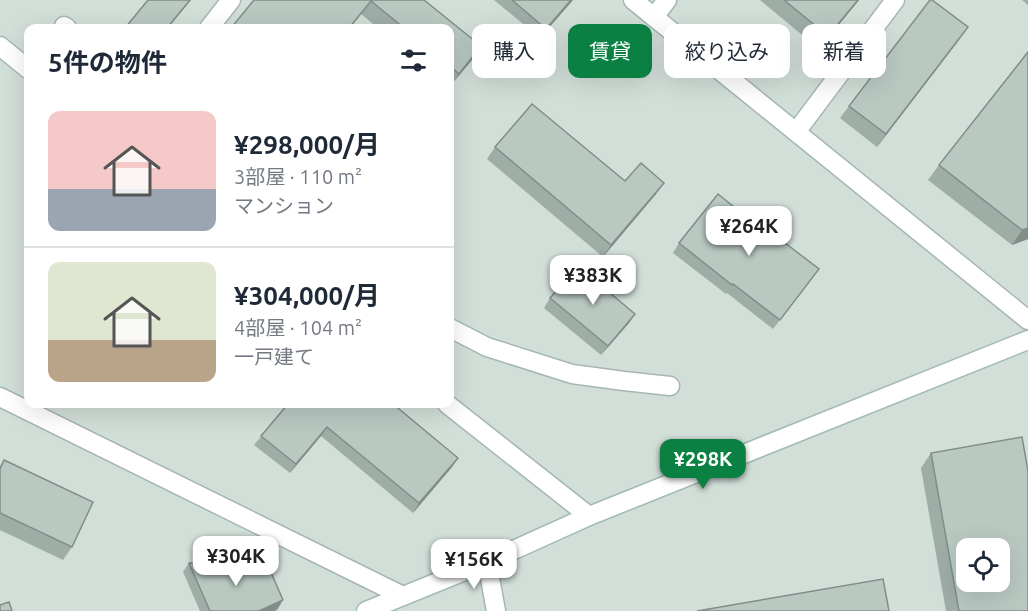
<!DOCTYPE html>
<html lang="ja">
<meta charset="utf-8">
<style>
body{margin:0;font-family:Ubuntu,"Noto Sans JP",sans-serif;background:#f6f6f7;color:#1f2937;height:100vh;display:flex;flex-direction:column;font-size:22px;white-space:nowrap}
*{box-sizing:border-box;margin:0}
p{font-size:20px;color:#747a83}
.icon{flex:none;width:33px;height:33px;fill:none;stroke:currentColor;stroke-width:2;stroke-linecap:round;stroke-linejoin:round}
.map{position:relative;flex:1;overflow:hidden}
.panel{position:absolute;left:24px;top:24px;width:430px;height:384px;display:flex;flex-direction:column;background:#fff;border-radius:12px;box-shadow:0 6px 24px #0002}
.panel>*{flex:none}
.guide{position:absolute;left:472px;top:24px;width:465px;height:54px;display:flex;gap:12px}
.controls{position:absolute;left:956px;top:538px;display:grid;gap:12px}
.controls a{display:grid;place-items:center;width:54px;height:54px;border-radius:12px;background:#fff;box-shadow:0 6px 24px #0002;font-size:30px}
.price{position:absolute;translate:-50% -51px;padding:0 14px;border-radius:12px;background:#fff;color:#222;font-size:20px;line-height:39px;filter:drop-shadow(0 2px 3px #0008)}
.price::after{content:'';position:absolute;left:50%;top:36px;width:18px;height:14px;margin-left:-9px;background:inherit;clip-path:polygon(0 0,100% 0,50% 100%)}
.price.selected{background:#0b8043;color:#fff}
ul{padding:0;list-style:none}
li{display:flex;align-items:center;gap:18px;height:150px;padding:0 24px}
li+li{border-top:2px solid #e0e1e3}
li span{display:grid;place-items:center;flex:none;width:168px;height:120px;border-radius:12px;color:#555}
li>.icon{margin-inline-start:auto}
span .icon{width:72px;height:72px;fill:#fffc;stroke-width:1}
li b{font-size:26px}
h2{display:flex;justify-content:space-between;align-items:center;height:72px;padding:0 24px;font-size:26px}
.pill{padding:0 21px;border-radius:12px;background:#fff;box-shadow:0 6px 24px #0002;font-size:21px;line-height:54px}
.pill.selected{background:#0b8043;color:#fff}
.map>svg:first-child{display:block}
.built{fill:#d2ded8;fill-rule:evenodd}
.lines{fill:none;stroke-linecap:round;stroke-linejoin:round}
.lane-casing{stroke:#a6b7b1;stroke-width:21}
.street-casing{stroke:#a6b7b1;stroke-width:21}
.secondary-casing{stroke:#a2bab1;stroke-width:21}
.lane{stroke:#fff;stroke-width:18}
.street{stroke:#fff;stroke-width:18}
.secondary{stroke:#fff;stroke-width:18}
.wall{fill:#9fada7}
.shaded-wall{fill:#828d88}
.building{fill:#b9c9c2;stroke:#828d88;stroke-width:1.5;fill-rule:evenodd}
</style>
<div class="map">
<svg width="1028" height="611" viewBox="0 0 1028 611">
<rect width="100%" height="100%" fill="#e4eeea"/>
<path class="built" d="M0,0H1028V611H0ZM28,28H450V404H28ZM966,549H999V582H966Z"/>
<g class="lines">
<g class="lane-casing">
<g id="lane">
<polyline points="633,0 1028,320"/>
<polyline points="654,17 667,0"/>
<polyline points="64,26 67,28"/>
<polyline points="209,28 231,0"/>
<polyline points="0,46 28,69"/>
<polyline points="796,132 895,0"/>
<polyline points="450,328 487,347 572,374 624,381 670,386"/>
<polyline points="0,397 403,596"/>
<polyline points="447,404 589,516"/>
</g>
</g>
<g class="street-casing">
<polyline id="street" points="487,562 496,611"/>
</g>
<g class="secondary-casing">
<polyline id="secondary" points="366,611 487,562 589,516 1028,340"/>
</g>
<use href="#lane" class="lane"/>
<use href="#street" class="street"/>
<use href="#secondary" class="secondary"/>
</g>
<g class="wall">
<polygon points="254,0 424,0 481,46 472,60 450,86 450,28 378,28 361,14 350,28 231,28"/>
<polygon points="494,0 573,0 540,38"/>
<polygon points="760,0 859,0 819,49"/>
<polygon points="1022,0 1028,0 1028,5"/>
<polygon points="959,40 877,147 840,118 849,106"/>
<polygon points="1028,52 1028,239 1012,245 928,180 939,165"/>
<polygon points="495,147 625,181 664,183 656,194 603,257 487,159"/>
<polygon points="774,239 819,269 773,329 727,293 726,294 673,253 679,243"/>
<polygon points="550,298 635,314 629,323 601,355 544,308"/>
<polygon points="288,404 458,458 452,467 413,513 321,436 290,473 254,445"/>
<polygon points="931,453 1028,611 946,611 921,468"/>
<polygon points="4,460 72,547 63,560 0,530 0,466"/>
<polygon points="189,563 277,610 274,611 200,611 183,572"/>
</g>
<g class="shaded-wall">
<polygon points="190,0 191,0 168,28 167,28"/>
<polygon points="571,0 573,0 540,38 546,29"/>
<polygon points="858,0 859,0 819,49 828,36"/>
<polygon points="371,1 361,14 350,28 349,28"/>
<polygon points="968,27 959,40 877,147 886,134"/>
<polygon points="481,46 472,60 450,86 459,74"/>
<polygon points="664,183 656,194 603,257 611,245"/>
<polygon points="1028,228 1028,239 1012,245 1022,230"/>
<polygon points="635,314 629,323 601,355 608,346"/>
<polygon points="327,427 321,436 290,473 296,464"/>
<polygon points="458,458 452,467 413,513 419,503"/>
<polygon points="283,600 277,610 274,611 259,611"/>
</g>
<g class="building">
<polygon points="148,0 190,0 167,28 125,28"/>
<polygon points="254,0 424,0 481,46 459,74 450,66 450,28 404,28 371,1 349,28 231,28"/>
<polygon points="512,0 571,0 546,29"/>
<polygon points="784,0 858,0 828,36"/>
<polygon points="930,0 932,0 968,27 886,134 849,106"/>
<polygon points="1028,52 1028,228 1022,230 939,165"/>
<polygon points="532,104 625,181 641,163 664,183 611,245 495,147"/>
<polygon points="718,194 774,239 776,236 819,269 780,320 733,284 732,285 679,243"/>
<polygon points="578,266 635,314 608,346 550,298"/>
<polygon points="288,404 393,404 458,458 419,503 327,427 296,464 261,436"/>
<path d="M1022,437L1028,471V611H959L931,453ZM966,549H999V582H966Z"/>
<polygon points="4,460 93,502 72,547 0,513 0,469"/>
<polygon points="189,563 269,568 283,600 259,611 210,611"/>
<polygon points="883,579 889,611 697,611"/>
<polygon points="9,602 12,611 0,611 0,605"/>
</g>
</svg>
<div class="controls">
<a><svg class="icon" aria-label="locate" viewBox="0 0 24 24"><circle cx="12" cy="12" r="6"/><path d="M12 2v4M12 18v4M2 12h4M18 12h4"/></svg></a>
</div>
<b class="price" style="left:749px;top:257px">¥264K</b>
<b class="price" style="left:593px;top:306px">¥383K</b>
<b class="price selected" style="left:703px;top:490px">¥298K</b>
<b class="price" style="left:236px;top:587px">¥304K</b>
<b class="price" style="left:474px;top:590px">¥156K</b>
<div class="guide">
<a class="pill">購入</a>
<a class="pill selected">賃貸</a>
<a class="pill">絞り込み</a>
<a class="pill">新着</a>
</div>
<section class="panel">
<h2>5件の物件<svg class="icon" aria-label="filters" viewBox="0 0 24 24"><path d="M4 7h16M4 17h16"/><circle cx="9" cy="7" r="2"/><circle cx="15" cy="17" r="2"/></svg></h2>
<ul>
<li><span style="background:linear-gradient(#f6c9c9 65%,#9aa5b1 0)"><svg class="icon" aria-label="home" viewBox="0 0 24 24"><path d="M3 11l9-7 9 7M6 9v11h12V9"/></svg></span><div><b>¥298,000/月</b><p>3部屋 · 110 m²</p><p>マンション</p></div></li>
<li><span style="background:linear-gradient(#dfe7d0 65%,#b9a48a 0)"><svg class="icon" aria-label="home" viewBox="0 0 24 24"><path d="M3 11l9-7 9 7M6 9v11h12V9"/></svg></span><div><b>¥304,000/月</b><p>4部屋 · 104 m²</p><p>一戸建て</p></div></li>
</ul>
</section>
</div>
